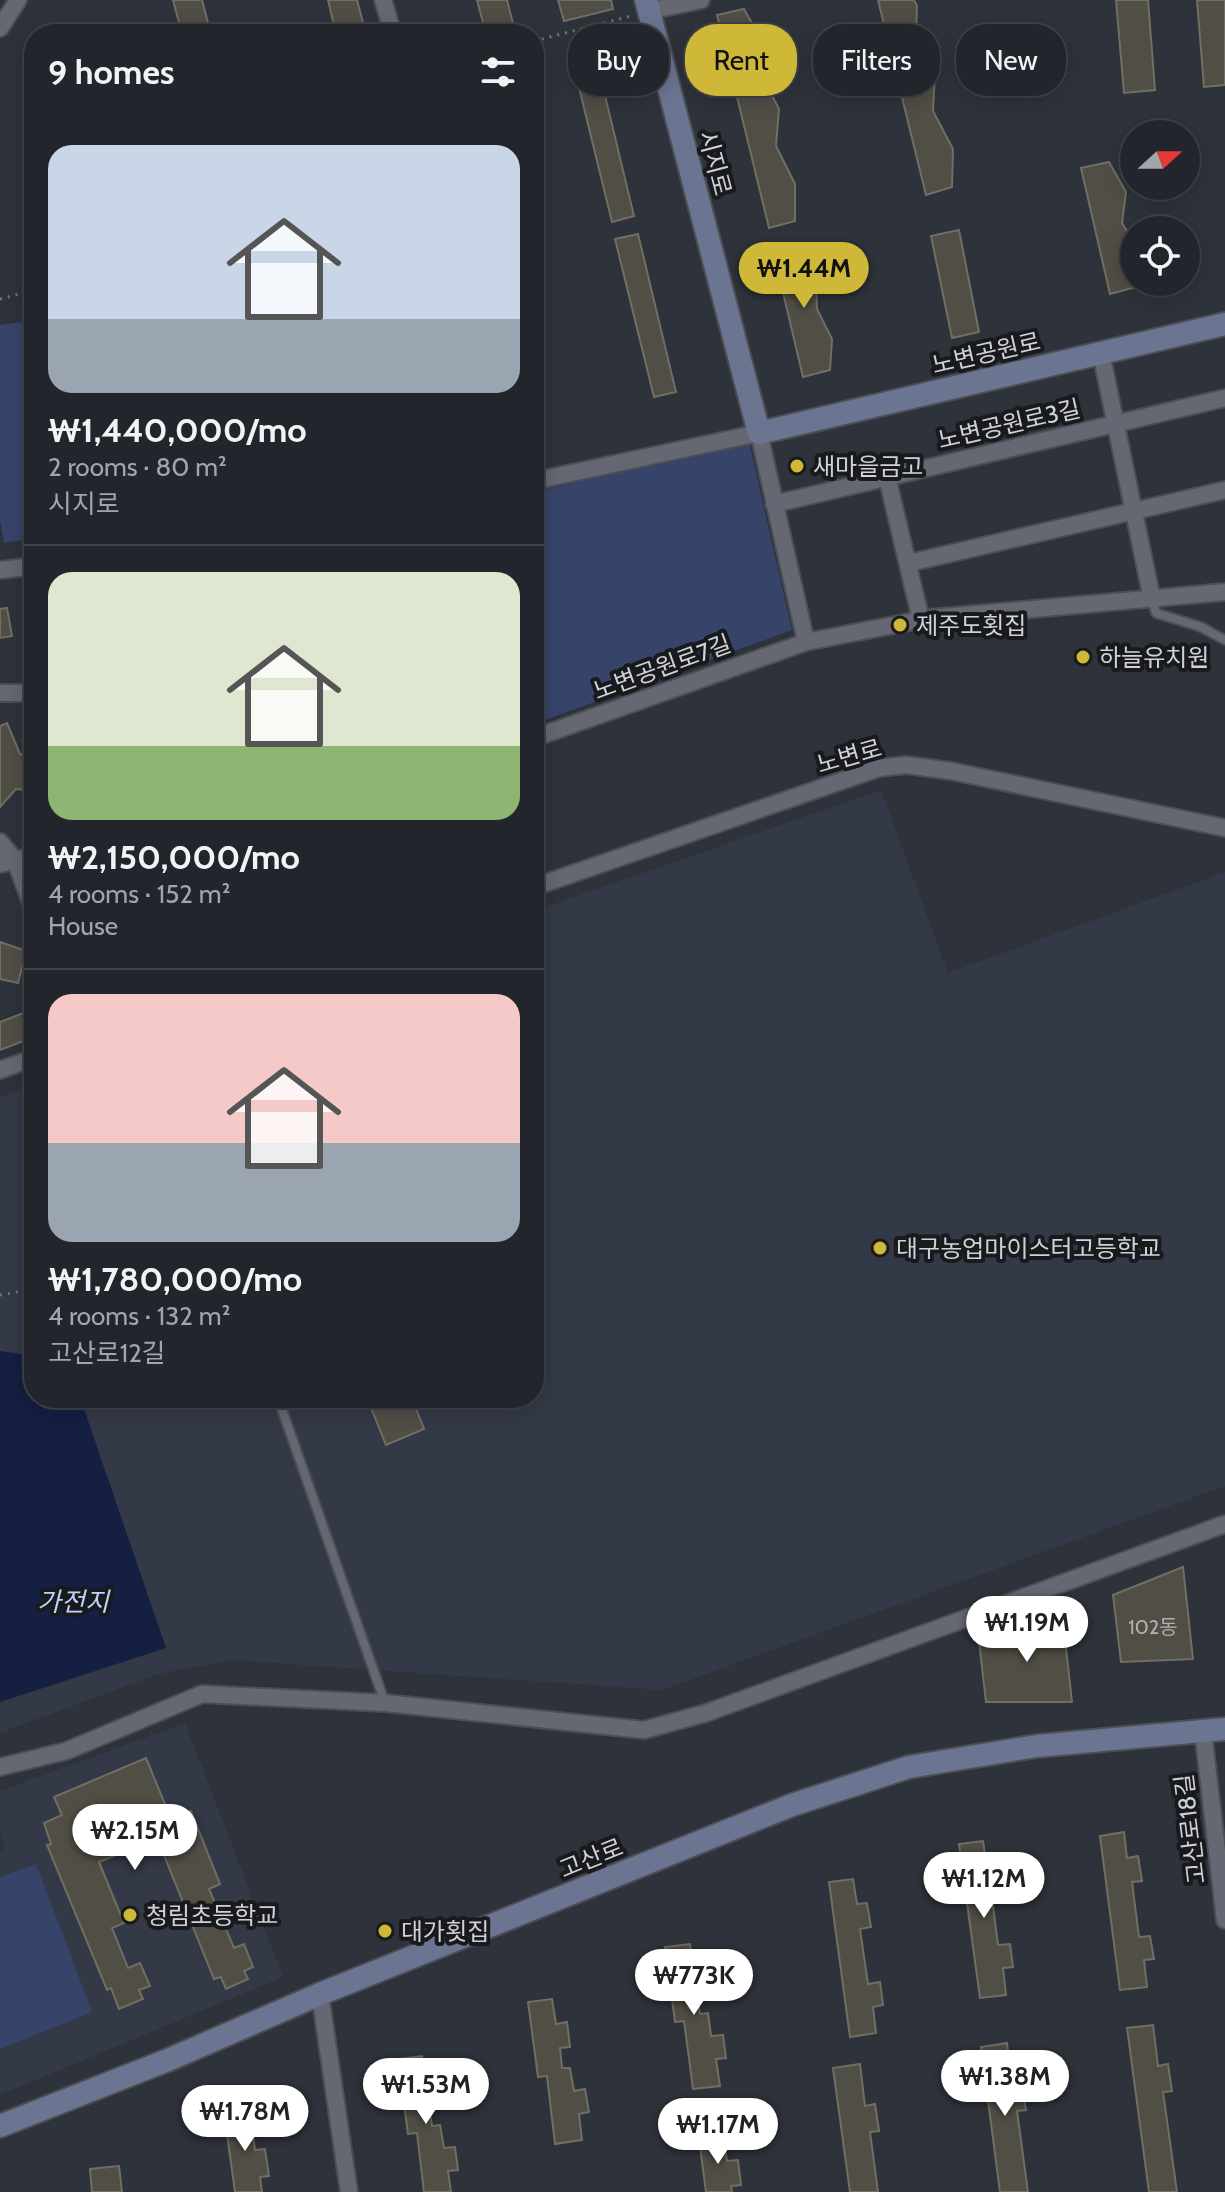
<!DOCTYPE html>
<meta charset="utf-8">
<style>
body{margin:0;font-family:Cabin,"Noto Sans KR",sans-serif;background:#2e3238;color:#f1f3f6;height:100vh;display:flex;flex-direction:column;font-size:30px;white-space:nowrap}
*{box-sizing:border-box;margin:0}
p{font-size:26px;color:#a2a5a9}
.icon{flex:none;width:44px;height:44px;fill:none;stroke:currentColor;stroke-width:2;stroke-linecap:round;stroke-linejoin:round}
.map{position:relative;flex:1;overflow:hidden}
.drawer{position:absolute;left:24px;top:24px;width:520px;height:1384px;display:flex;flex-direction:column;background:#22262c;border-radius:32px;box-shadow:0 4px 20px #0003,0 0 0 2px #3f4348}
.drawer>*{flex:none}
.banner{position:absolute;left:568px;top:24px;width:536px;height:72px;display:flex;gap:16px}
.needle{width:52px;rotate:69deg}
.buttons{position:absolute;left:1120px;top:120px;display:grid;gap:16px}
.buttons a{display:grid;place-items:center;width:80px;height:80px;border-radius:50%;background:#22262c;box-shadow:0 4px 20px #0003,0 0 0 2px #3f4348;font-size:40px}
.price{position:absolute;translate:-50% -68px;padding:0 18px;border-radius:28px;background:#fff;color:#222;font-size:26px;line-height:52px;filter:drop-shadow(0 2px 4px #0008)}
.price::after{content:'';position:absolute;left:50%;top:48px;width:24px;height:18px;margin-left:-12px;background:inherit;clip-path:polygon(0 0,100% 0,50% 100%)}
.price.selected{background:#cfb837;color:#111}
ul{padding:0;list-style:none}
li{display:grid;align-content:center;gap:16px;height:424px;padding:0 24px}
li+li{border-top:2px solid #3f4348}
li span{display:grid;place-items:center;height:248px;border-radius:24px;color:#555}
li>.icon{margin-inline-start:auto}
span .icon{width:144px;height:144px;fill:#fffc;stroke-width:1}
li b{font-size:34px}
h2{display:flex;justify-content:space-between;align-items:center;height:96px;padding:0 24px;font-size:34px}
.tag{padding:0 28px;border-radius:32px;background:#22262c;box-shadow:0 4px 20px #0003,0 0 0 2px #3f4348;font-size:28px;line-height:72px}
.tag.selected{background:#cfb837;color:#111}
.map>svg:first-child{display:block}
.built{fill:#343947}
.green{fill:#37446a}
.water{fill:#141f42}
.building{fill:#504e45;stroke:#706f64;stroke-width:2}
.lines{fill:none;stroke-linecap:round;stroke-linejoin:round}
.lane-casing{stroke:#4b4e54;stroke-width:12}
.street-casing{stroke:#4b4e54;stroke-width:20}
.secondary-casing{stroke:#4b4e54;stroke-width:26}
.path{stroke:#71757c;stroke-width:3;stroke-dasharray:2 6;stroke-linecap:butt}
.lane{stroke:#656872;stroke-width:8}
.street{stroke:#656872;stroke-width:16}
.secondary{stroke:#6b7592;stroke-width:22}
.poi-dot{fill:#cfb837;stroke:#181a1d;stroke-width:3}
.labels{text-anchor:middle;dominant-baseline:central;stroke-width:8;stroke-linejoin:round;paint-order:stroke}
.number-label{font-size:20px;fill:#b0b1b3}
.street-label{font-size:24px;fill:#d0d2d8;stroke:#181a1d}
.poi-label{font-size:24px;fill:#d0d2d8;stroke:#181a1d;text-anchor:start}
.water-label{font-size:26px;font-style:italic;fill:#c1d1f9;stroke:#181a1d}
</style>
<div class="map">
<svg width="1225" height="2192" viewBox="0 0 1225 2192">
<rect width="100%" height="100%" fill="#2e323a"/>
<g class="built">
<polygon points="881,790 948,973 1225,872 1225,1486 662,1690 231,1660 158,1674 0,1733 0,1097 34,1085 34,1398 534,1398 534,911"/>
<polygon points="185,1723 283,1977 0,2095 0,1852 5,1850 0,1833 0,1791"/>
</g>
<g class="green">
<polygon points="34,320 34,538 4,543 0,520 0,325"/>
<polygon points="749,442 792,630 534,724 534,492"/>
<polygon points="36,1864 92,2012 0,2049 0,1877"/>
</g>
<polygon class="water" points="0,1351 34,1356 34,1398 74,1398 84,1409 166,1648 0,1702"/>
<g class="building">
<polygon points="173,0 202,0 211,34 182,34"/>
<polygon points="328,0 357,0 366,34 336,34"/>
<polygon points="477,0 507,0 514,27 486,34"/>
<polygon points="558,0 611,0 613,9 564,21"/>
<polygon points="878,0 914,0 917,6 916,37 935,74 933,111 953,149 952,187 926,195"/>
<polygon points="1116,0 1148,0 1155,90 1124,93"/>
<polygon points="1197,0 1225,0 1225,85 1204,87"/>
<polygon points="744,9 762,41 759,70 779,109 776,146 795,184 795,221 769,228 717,15"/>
<polygon points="596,58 634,216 612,222 573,63"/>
<polygon points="1109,162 1126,192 1122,223 1134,242 1134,282 1137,282 1136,287 1110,294 1081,168"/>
<polygon points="959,230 979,332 952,338 931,236"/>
<polygon points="638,234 676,392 654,397 615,239"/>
<polygon points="799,245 816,273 817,309 832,339 830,370 803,377 773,250"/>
<polygon points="7,608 12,636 0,638 0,609"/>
<polygon points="7,723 20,754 34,755 34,791 16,789 0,807 0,726"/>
<polygon points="0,942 26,951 18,983 0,979"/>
<polygon points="34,1009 34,1037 0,1050 0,1022"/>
<polygon points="367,1398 412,1398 424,1429 386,1445"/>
<polygon points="1183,1567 1193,1659 1121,1662 1113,1595"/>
<polygon points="1062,1612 1072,1702 986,1702 979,1641"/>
<polygon points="146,1758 167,1809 175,1807 179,1816 191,1811 220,1884 209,1889 234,1948 244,1944 253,1967 244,1971 248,1979 226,1989 221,1977 214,1979 157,1838 99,1862 124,1923 112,1928 128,1968 140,1963 150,1986 139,1990 143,1999 119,2009 111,1988 107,1990 47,1845 51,1844 44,1823 62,1815 54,1797"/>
<polygon points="1124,1832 1127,1858 1138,1856 1142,1881 1132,1882 1139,1937 1150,1936 1154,1959 1144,1960 1147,1987 1120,1990 1100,1836"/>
<polygon points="983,1841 987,1866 998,1865 1001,1889 991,1890 998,1945 1010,1944 1013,1967 1003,1968 1006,1995 980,1998 959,1844"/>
<polygon points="853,1879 857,1904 867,1903 871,1927 860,1929 868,1984 880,1982 883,2005 873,2007 876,2033 850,2037 829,1882"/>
<polygon points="690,1944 693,1969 704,1968 707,1993 697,1994 700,2014 708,2013 711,2036 723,2035 726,2058 716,2059 720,2086 693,2089 684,2021 675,2022 665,1947"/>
<polygon points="552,1999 556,2024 567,2022 570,2047 560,2048 562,2068 570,2068 574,2091 585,2089 589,2112 579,2114 582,2140 555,2144 547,2076 538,2077 528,2002"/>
<polygon points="1153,2025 1158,2066 1168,2064 1172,2091 1163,2092 1177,2192 1149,2192 1127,2028"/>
<polygon points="1007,2043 1012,2084 1022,2083 1026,2110 1017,2111 1028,2192 1000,2192 981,2047"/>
<polygon points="422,2056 426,2081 436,2080 440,2104 429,2106 432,2126 440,2125 444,2148 455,2147 458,2170 448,2171 451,2192 424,2192 417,2133 408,2134 398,2059"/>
<polygon points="860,2064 865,2106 875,2104 879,2131 870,2132 878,2192 850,2192 833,2068"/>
<polygon points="250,2109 255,2150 265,2149 269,2176 260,2177 262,2192 235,2192 224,2113"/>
<polygon points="723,2136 727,2161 738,2160 741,2185 731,2186 732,2192 706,2192 699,2139"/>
<polygon points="119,2166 122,2192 92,2192 90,2169"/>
</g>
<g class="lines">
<g class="lane-casing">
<g id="lane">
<polyline points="1152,599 1156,613 1201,627 1225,640"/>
<polyline points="278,1398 385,1703"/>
</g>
</g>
<g class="street-casing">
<g id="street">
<polyline points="383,0 393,34"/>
<polyline points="649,11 701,0"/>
<polyline points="0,28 18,0"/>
<polyline points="1101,353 1152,599"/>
<polyline points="887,477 921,620"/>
<polyline points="534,481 759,433 806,642"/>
<polyline points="774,504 1225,398"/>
<polyline points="909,563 1225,490"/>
<polyline points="0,570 34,566"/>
<polyline points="0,693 34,693"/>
<polyline points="534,738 806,642 930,618 1225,592"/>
<polyline points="0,842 15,860 34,911"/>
<polyline points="0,864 34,856"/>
<polyline points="534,887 879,768 906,765 951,771 1225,828"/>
<polyline points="0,1070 34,1058"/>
<polyline points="1203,1731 1225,1920"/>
<polyline points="0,1767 66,1751 202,1694 385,1703 644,1730 706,1713 1225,1524"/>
<polyline points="320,1994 349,2192"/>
</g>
</g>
<g class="secondary-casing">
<g id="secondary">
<polyline points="646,0 759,433 1225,324"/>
<polyline points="0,2126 168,2060 320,1994 792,1805 909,1767 1037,1746 1225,1729"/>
</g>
</g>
<g class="path">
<polyline points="534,41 631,16"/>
<polyline points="0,299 34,290"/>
<polyline points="0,1295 34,1289"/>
</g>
<use href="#lane" class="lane"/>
<use href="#street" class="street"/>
<use href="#secondary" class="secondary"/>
</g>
<g class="poi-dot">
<circle cx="797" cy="466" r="8"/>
<circle cx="900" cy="625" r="8"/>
<circle cx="1083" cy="657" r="8"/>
<circle cx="880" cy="1248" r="8"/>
<circle cx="130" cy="1915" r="8"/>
<circle cx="385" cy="1931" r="8"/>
</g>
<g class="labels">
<g class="number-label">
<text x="1153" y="1627">102동</text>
</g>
<g class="street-label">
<text transform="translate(715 163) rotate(75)">시지로</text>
<text transform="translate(986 353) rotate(-13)">노변공원로</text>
<text transform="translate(1009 424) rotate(-13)">노변공원로3길</text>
<text transform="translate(662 667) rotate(-20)">노변공원로7길</text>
<text transform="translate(849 756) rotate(-16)">노변로</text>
<text transform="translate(1190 1829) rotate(-97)">고산로18길</text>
<text transform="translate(591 1858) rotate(-22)">고산로</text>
</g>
<g class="poi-label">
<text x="813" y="466">새마을금고</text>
<text x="916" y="625">제주도횟집</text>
<text x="1099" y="657">하늘유치원</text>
<text x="896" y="1248">대구농업마이스터고등학교</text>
<text x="146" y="1915">청림초등학교</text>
<text x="401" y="1931">대가횟집</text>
</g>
<g class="water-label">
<text x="73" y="1602">가전지</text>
</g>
</g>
</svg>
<div class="buttons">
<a><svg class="needle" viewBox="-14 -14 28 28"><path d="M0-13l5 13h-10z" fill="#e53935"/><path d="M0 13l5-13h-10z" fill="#a2a5a9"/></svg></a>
<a><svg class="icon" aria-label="locate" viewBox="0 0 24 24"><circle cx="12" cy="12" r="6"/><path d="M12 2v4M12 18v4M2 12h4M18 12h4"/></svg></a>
</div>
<b class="price selected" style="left:804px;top:310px">₩1.44M</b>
<b class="price" style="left:1027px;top:1664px">₩1.19M</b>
<b class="price" style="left:135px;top:1872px">₩2.15M</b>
<b class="price" style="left:984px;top:1920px">₩1.12M</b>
<b class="price" style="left:694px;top:2017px">₩773K</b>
<b class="price" style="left:1005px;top:2118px">₩1.38M</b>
<b class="price" style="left:426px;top:2126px">₩1.53M</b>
<b class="price" style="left:245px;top:2153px">₩1.78M</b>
<b class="price" style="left:718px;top:2166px">₩1.17M</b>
<div class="banner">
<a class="tag">Buy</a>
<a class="tag selected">Rent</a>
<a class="tag">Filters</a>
<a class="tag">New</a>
</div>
<section class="drawer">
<h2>9 homes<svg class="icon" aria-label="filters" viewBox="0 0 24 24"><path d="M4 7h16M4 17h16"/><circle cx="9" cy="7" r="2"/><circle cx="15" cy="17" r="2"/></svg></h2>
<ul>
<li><span style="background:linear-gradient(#c9d6e8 70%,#9aa5b1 0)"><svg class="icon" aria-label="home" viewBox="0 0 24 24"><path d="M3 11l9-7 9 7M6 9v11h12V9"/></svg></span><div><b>₩1,440,000/mo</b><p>2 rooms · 80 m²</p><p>시지로</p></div></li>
<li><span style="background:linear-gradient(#dfe7d0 70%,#8fb573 0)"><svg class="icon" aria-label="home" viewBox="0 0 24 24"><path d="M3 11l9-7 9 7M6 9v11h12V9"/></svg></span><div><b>₩2,150,000/mo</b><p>4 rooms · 152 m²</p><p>House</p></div></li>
<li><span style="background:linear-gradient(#f6c9c9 60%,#9aa5b1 0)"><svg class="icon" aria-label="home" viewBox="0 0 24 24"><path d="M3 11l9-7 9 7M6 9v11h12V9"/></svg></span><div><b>₩1,780,000/mo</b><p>4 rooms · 132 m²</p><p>고산로12길</p></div></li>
</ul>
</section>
</div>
